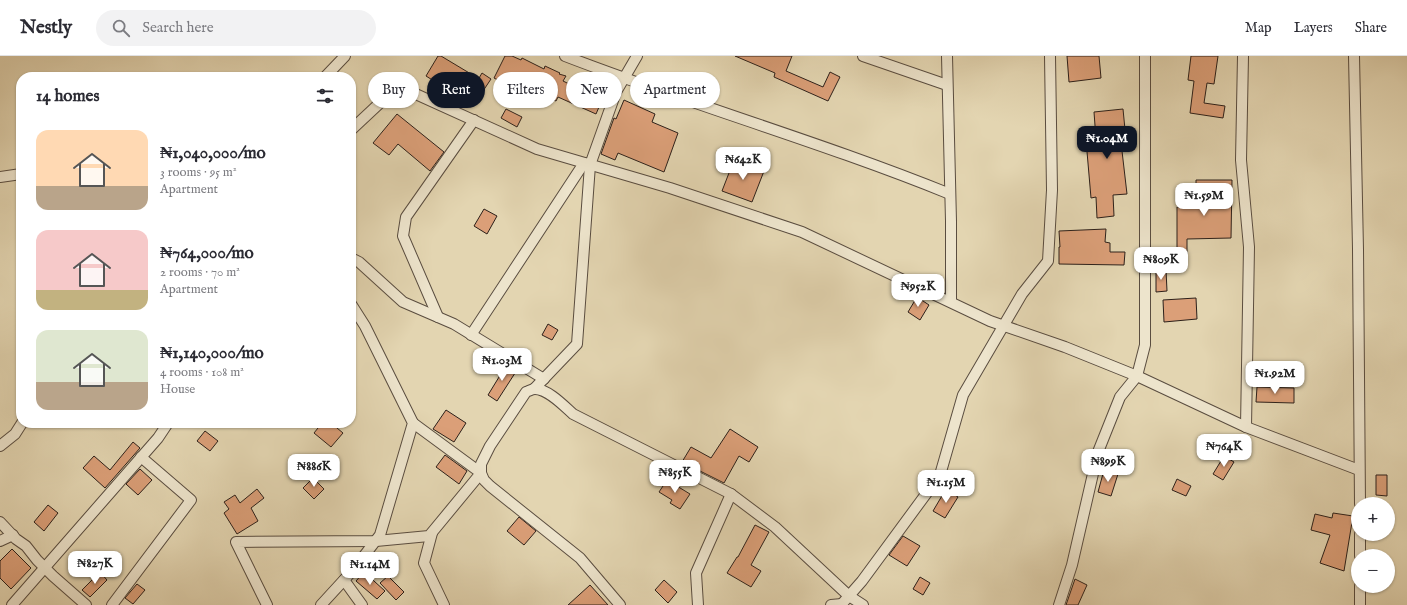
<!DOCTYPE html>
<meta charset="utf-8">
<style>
body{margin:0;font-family:"IM FELL English",serif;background:#f2f2f3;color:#2b2b33;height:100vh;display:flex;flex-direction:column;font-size:15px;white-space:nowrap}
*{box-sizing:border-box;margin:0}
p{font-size:13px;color:#7c7c81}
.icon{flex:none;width:22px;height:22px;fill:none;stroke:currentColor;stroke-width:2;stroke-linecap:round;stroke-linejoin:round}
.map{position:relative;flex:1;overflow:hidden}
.panel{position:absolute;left:16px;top:16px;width:340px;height:356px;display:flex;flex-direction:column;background:#fff;border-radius:16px;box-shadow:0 1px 3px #0004}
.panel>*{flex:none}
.banner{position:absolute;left:368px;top:16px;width:380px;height:36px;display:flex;gap:8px}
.buttons{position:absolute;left:1351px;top:441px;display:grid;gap:8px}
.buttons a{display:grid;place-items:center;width:44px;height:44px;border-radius:50%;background:#fff;box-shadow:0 1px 3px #0004;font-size:20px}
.price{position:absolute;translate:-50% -34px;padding:0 9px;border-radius:8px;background:#fff;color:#222;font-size:13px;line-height:26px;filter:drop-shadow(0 1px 2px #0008)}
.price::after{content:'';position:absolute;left:50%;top:24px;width:12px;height:9px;margin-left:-6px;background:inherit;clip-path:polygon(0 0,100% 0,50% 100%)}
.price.current{background:#111827;color:#fff}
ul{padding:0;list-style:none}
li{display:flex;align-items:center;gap:12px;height:100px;padding:0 20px}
li span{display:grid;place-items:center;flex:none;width:112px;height:80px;border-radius:12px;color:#555}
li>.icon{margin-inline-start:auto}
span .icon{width:48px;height:48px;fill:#fffc;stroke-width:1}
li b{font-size:17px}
h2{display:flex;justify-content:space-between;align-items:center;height:48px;padding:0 20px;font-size:17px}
.chip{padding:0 14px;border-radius:18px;background:#fff;box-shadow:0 1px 3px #0004;font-size:14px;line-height:36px}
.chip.current{background:#111827;color:#fff}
header{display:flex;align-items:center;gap:24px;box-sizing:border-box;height:56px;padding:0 20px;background:#fff;border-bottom:1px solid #e1e1e2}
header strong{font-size:19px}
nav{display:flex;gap:22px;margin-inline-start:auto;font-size:14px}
.search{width:280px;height:36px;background:#f2f2f3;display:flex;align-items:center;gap:10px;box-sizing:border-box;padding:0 14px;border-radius:22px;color:#7c7c81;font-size:15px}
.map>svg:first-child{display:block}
.building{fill:#db9f78;stroke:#2c201a}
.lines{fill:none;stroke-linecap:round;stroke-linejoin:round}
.street-casing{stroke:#5a4d40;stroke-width:12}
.street{stroke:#ede4cc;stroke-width:10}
</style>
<header>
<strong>Nestly</strong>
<div class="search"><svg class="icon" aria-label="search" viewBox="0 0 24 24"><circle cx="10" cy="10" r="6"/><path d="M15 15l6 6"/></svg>Search here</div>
<nav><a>Map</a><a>Layers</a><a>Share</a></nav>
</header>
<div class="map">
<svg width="1407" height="549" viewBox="0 0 1407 549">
<rect width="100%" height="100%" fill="#e3d5b1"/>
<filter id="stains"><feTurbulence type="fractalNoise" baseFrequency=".005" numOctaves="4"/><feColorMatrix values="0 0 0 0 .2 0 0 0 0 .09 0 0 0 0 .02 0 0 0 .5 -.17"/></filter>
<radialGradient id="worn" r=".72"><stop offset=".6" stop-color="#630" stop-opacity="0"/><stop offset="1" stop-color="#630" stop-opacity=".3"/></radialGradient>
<g class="building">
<polygon points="438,0 441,0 471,18 458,40 426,20"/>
<polygon points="505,0 512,0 521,4 522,2 544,13 545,10 560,17 559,18 566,20 563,25 602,44 596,58 558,41 556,45 528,33 525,38 494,22"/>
<polygon points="735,0 792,0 786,15 823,31 830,16 840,21 828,45 774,21 775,17"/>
<polygon points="1067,0 1099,0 1101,22 1069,26"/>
<polygon points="1191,0 1218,0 1214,28 1207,27 1204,47 1225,50 1223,62 1190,57 1194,25 1188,24"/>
<polygon points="482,17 491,23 483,35 475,29"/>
<polygon points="624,44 655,58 652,66 678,77 664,116 618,97 615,104 601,98 614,62 616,63"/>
<polygon points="506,53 522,61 517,71 501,62"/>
<polygon points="1123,53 1127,94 1122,95 1127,138 1113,139 1114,160 1097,162 1096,141 1091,142 1086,84 1096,83 1094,56"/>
<polygon points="397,58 444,96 430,115 398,88 389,99 373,87"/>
<polygon points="734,104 764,115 752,146 722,135"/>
<polygon points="1196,124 1232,124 1231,182 1187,183 1187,205 1161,205 1161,195 1177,195 1177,151 1196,151"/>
<polygon points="484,153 497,160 487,178 474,170"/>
<polygon points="1106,173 1105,186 1110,187 1110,196 1125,196 1124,209 1059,208 1059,191 1060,191 1059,175"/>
<polygon points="1156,214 1166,214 1167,235 1156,236"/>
<polygon points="917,241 929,249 920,264 908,256"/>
<polygon points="1196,242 1197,263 1164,266 1163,244"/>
<polygon points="548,268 558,274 552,284 542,279"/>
<polygon points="507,308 517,314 497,345 488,339"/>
<polygon points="1257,331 1294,332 1294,347 1256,346"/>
<polygon points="446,354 466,367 454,386 433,373"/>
<polygon points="322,367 331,367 343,377 331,391 314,377"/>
<polygon points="730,373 758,391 749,406 739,400 724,427 682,406 691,391 711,402"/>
<polygon points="205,375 218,385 210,395 197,385"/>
<polygon points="133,386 140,392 105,432 83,412 94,400 110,414"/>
<polygon points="445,399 467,415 459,428 436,411"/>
<polygon points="1224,400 1234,406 1223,424 1213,418"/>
<polygon points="140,413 152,424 138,439 126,428"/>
<polygon points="1104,414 1118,418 1111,440 1098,436"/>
<polygon points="1376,419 1387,419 1387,440 1376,439"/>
<polygon points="313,422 324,433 314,443 303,432"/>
<polygon points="1177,423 1191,430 1186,440 1172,434"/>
<polygon points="667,424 690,438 680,453 670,447 672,444 659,436"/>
<polygon points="257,433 264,442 251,452 258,465 237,478 224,457 229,453 224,446 235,439 240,447"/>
<polygon points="946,433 958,441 945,462 933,455"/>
<polygon points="48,449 58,457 44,475 34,466"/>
<polygon points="1333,457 1353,460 1344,515 1320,507 1330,479 1311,474 1315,458 1332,462"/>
<polygon points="519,461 536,475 524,489 507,475"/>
<polygon points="755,469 769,476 751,509 761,515 751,531 727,517 737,501 738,501"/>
<polygon points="903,480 920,490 907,510 889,499"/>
<polygon points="12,493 31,512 11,533 0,522 0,505"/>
<polygon points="100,516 107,524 90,541 82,534"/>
<polygon points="364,516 385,535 377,543 356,525"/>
<polygon points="388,520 404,536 396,544 380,527"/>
<polygon points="920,521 930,527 923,539 913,533"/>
<polygon points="1075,523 1087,529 1078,549 1066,549"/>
<polygon points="664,524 677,536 668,547 655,534"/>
<polygon points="137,528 145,534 133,548 125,542"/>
<polygon points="590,529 608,549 568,549"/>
</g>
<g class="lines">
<g class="street-casing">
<g id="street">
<path d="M565,0C692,49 824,87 950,138"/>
<polyline points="863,0 947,29"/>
<polyline points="947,0 951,165 951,246"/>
<polyline points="1243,0 1241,104 1249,191 1246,371"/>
<polyline points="1354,0 1358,193 1360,448"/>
<polyline points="325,21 345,0"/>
<polyline points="351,74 398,30 537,93 670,132 802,176 990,265 1065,291 1137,320 1246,371 1359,414"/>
<polyline points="0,121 21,118"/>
<polyline points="351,202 359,206 403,246 454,268 544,323"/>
<polyline points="438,261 403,180 406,161 474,64"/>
<polyline points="471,279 584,107"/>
<polyline points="534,333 577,288 590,109 616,36 637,0"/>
<polyline points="0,390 15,378 22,367"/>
<polyline points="0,466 16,483 26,490 37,504 53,520 86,549"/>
<polyline points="432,477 424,507 444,549"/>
<polyline points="1360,478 1360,500"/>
<polyline points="0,485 13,479"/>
<polyline points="344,524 362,549"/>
<polyline points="1360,530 1360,549"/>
<polyline points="12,549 158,382 168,367"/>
<polyline points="112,549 191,444 141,401"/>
<polyline points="267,549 236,486 376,485 429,480 481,417 413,367"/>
<polyline points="321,549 354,513 380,479 413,367 365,270 351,248"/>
<path d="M620,549L580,502L490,430L484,424L481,417V408L490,390L526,336C529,335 532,333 535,333C548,333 564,350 573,358L731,438L775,471L849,540L863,549"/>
<polyline points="698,549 696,517 731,438"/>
<polyline points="831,549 842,548"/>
<polyline points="841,549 862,525 940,419 963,339 1022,238 1048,205 1052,134 1050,0"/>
<polyline points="1059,549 1072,509 1098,396 1120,341 1137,320 1145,289 1145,0"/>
</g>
</g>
<use href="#street" class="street"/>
</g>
<rect width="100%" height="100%" filter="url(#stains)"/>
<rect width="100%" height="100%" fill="url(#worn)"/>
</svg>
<div class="buttons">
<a>+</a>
<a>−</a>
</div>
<b class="price current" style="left:1107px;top:104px">₦1.04M</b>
<b class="price" style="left:743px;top:125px">₦642K</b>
<b class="price" style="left:1204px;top:161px">₦1.59M</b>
<b class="price" style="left:1161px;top:225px">₦809K</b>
<b class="price" style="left:918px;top:252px">₦952K</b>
<b class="price" style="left:502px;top:326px">₦1.03M</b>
<b class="price" style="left:1275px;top:339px">₦1.92M</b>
<b class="price" style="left:1224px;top:412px">₦764K</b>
<b class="price" style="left:1108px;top:427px">₦899K</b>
<b class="price" style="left:314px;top:432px">₦886K</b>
<b class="price" style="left:675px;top:438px">₦855K</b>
<b class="price" style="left:946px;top:448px">₦1.15M</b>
<b class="price" style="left:95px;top:529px">₦827K</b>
<b class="price" style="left:370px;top:530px">₦1.14M</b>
<div class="banner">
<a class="chip">Buy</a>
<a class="chip current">Rent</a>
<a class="chip">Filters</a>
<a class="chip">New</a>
<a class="chip">Apartment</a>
</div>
<section class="panel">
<h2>14 homes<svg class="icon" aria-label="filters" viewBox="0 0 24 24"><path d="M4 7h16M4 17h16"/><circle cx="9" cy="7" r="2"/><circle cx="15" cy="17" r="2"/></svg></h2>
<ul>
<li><span style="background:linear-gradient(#ffd9b3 70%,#b9a48a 0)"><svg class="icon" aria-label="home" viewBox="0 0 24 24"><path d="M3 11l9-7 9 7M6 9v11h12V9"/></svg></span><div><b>₦1,040,000/mo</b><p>3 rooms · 95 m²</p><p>Apartment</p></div></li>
<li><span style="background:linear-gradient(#f6c9c9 75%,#c2b280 0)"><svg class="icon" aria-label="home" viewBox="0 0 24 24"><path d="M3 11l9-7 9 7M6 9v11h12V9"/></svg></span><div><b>₦764,000/mo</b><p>2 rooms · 70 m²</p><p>Apartment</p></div></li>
<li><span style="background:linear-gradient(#dfe7d0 65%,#b9a48a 0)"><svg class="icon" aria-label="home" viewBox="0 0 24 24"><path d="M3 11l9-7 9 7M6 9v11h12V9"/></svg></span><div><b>₦1,140,000/mo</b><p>4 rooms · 108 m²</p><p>House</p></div></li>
</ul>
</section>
</div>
